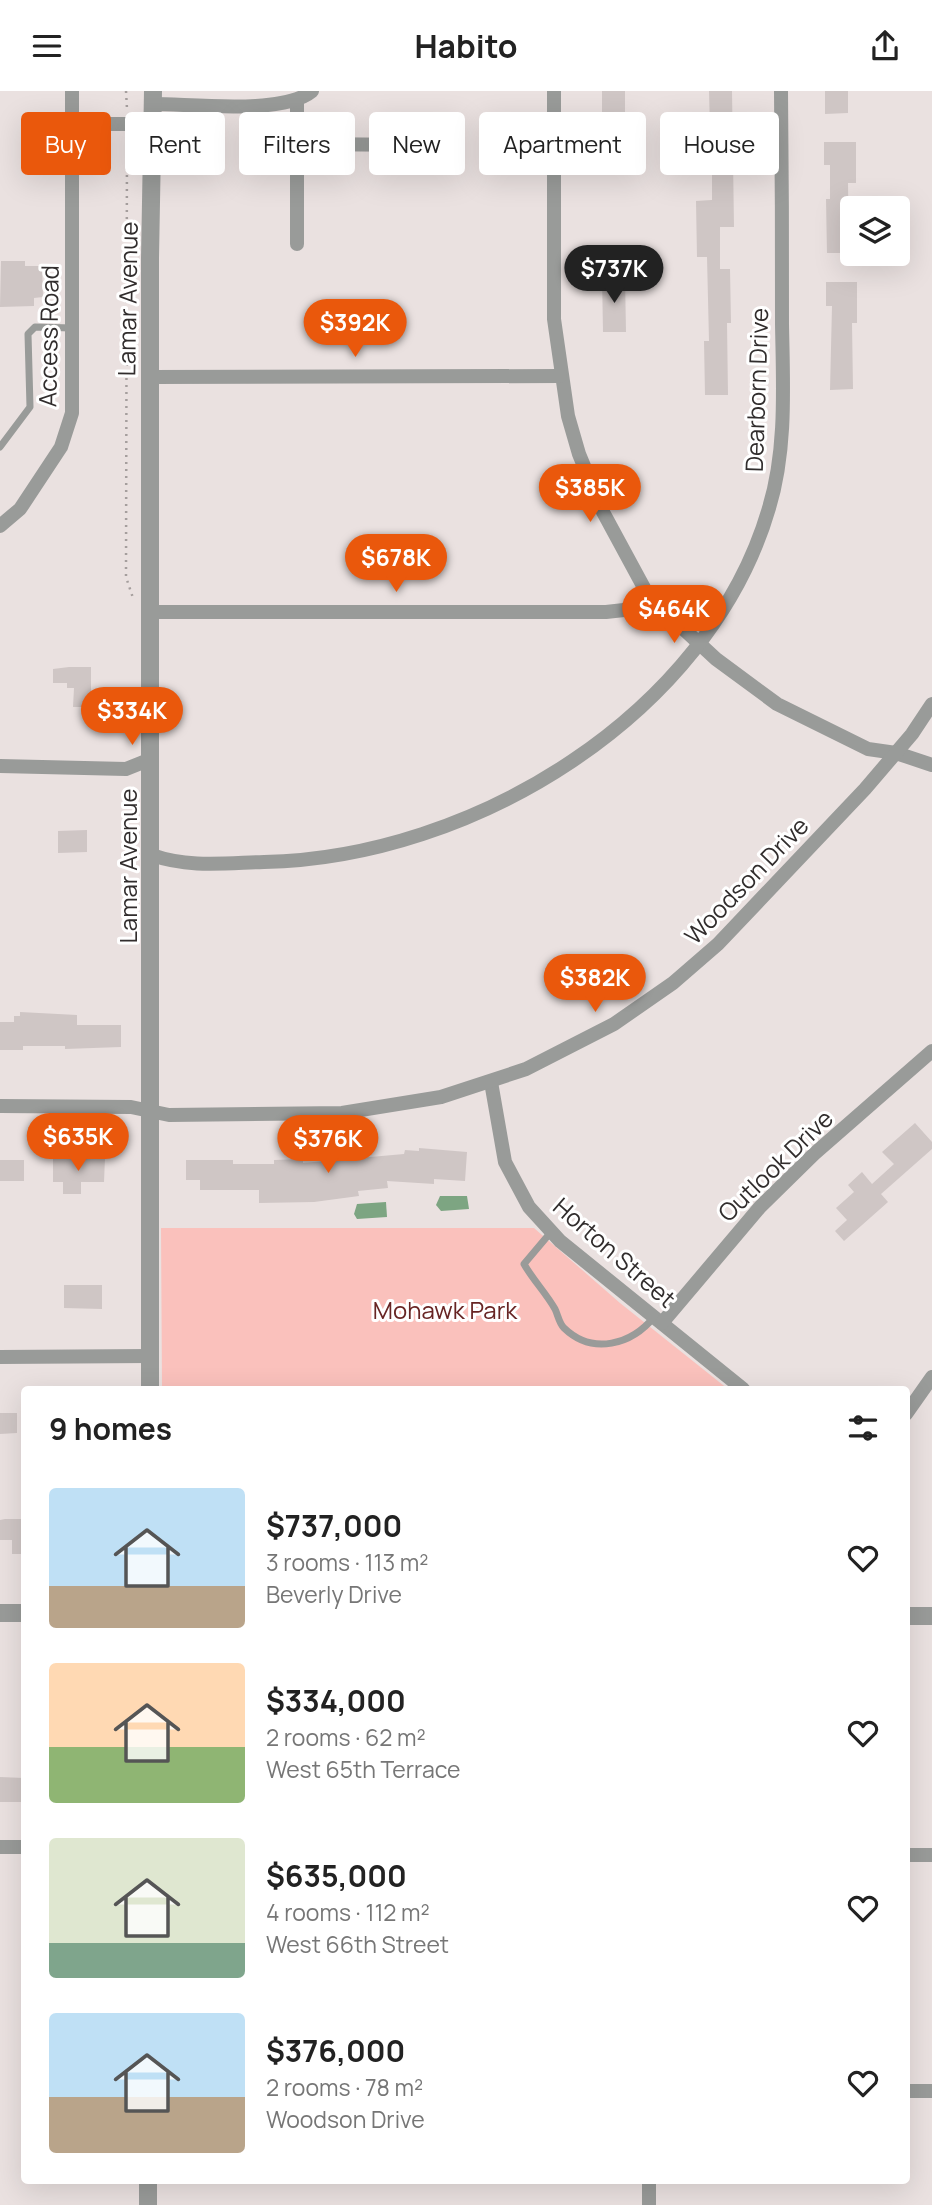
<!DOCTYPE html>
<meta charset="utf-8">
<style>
body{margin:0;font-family:Manrope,sans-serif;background:#f6f6f6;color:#222;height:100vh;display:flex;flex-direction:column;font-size:26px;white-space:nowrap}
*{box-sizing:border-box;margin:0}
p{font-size:23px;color:#767676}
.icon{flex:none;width:38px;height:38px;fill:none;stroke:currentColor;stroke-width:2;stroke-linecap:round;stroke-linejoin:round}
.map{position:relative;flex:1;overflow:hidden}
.drawer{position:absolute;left:21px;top:1295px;width:889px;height:798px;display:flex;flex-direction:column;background:#fff;border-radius:7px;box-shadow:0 7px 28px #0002}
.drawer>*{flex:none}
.hud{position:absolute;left:21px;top:21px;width:891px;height:63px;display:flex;gap:14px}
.buttons{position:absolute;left:840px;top:105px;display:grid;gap:14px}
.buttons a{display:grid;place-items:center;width:70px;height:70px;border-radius:7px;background:#fff;box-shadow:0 7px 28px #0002;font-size:35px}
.price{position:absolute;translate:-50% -60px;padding:0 16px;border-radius:24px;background:#ea580c;color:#fff;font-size:23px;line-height:46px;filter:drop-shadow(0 2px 4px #0008)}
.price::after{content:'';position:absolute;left:50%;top:42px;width:21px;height:16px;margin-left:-10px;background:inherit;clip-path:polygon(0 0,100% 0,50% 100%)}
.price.selected{background:#222;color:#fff}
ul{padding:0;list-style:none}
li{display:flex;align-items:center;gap:21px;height:175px;padding:0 28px}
li span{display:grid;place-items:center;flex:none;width:196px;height:140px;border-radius:7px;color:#555}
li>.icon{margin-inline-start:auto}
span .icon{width:84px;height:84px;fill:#fffc;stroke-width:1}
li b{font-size:30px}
h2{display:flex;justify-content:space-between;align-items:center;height:84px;padding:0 28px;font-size:30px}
.chip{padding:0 24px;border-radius:7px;background:#fff;box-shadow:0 7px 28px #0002;font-size:24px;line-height:63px}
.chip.selected{background:#ea580c;color:#fff}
header{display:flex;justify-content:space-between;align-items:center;height:91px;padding:0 28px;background:#fff;font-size:32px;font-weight:700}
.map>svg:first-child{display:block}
.green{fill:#fac1bc}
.water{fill:#7da582}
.building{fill:#cfc6c5}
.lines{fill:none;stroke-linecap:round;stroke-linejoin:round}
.path{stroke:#a59e9d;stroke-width:2.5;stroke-dasharray:2 5;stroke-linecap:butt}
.service{stroke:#999b99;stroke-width:7}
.minor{stroke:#999b99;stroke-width:14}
.tertiary{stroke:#999b99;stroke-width:18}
.labels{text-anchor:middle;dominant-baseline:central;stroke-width:6;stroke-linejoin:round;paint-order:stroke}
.street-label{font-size:24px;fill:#312d2d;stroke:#fff}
.park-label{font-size:24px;fill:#682524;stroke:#fff}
</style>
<header><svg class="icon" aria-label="menu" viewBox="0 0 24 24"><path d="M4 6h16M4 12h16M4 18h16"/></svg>Habito<svg class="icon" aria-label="share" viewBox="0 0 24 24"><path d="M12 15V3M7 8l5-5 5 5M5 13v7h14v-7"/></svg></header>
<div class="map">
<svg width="932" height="2114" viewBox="0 0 932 2114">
<rect width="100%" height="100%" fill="#eae1e0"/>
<polygon class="green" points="161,1137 534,1137 620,1212 728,1298 162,1298"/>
<g class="water">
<polygon points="440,1105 467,1105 469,1118 441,1120 436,1114"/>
<polygon points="386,1111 387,1126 357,1128 354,1123 357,1113"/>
</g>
<g class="building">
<rect x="602" y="0" width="23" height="22"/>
<polygon points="709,0 732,0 734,136 720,136 720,178 730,178 731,232 727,232 728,304 705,304 704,250 709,250 707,166 697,166 696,110 712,109 712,81 699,82 699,38 710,38"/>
<polygon points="825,0 848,0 848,22 825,23"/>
<polygon points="824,51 856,51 856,92 848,92 849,162 827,162 826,108 830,108 830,74 824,74"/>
<polygon points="1,170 25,170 25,175 42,175 43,206 34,207 34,215 0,216"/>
<polygon points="602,186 625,186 626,241 603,241"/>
<polygon points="826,191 857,191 857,232 852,232 853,298 830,299 832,215 826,215"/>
<polygon points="69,576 91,576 91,607 87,607 87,616 73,616 74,597 67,597 67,592 53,592 53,578"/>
<polygon points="87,739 87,761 58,762 58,740"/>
<polygon points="20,921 77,924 77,934 121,934 121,956 65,958 65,955 23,955 23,959 0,959 0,931 14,931 14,925 20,925"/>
<polygon points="915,1032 932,1051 932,1058 881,1103 888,1111 844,1150 835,1140 847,1129 836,1117 854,1101 848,1094 862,1081 872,1093 894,1073 882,1061"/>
<polygon points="419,1057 467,1061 465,1090 434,1088 434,1093 387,1090 388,1097 358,1100 359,1105 314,1111 259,1112 259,1099 200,1099 200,1089 186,1089 186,1069 233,1069 233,1073 274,1073 274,1069 303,1068 303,1072 404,1063 405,1059 419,1060"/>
<polygon points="53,1067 105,1067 104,1091 81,1091 81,1103 63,1103 63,1091 53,1091"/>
<rect x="0" y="1069" width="24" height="21"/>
<polygon points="64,1194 102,1194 102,1218 64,1217"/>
<polygon points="0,1322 17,1322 17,1342 0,1343"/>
<polygon points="5,1428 24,1428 24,1463 12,1463 12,1449 0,1449 0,1429"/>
<polygon points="0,1686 24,1687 24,1711 0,1711"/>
</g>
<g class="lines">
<g class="path">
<polyline points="126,0 127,18"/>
<polyline points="127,49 126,486 133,507"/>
</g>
<g class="service">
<polyline points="0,356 30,316 28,243 35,236 72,237"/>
<path d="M551,1141L524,1173C533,1189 546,1202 555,1218C558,1224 559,1232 564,1237C593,1265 632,1253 654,1226"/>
</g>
<g class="minor">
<polyline points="554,0 554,228 568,325 579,363 603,421 649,506 716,568 777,613 868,658 896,662 932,674"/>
<polyline points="297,10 297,153"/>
<path d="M154,13C192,13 283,24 312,0"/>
<polyline points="72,33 154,33"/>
<polyline points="299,53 425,54"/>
<polyline points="151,286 560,285"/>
<polyline points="0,435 20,418 61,356 72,322 72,0"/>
<polyline points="150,521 606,521 624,519 649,506"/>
<polyline points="0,675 126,678 151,668"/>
<path d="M152,764C188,777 226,772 264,771C472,767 709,624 769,417C787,358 783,293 782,233C782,155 782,78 781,0"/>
<polyline points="491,991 505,1071 529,1116 560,1150 743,1298"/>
<polyline points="0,1015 131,1016 169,1024 342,1022 441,1006 526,978 614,933 673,892 718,853 865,698 912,643 932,613"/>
<polyline points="662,1232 760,1116 814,1063 932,960"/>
<polyline points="0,1266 150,1265"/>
<polyline points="906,1323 932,1286"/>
<polyline points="0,1756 24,1756"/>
<polyline points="906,1764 932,1764"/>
<polyline points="906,2000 932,2000"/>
<polyline points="649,2114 649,2090"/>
</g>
<g class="tertiary">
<polyline points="150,1298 150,167 153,0"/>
<polyline points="0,1522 24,1522"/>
<polyline points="906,1525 932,1525"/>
<polyline points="148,2114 148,2090"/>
</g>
</g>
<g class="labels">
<g class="street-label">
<text transform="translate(127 208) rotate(-89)">Lamar Avenue</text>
<text transform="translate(48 245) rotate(-89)">Access Road</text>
<text transform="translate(756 299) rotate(-88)">Dearborn Drive</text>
<text transform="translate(127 775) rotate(-90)">Lamar Avenue</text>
<text transform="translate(746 789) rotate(-46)">Woodson Drive</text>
<text transform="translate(775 1074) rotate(-44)">Outlook Drive</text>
<text transform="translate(615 1161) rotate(41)">Horton Street</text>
</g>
<g class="park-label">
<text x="445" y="1218">Mohawk Park</text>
</g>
</g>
</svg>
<div class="buttons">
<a><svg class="icon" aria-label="layers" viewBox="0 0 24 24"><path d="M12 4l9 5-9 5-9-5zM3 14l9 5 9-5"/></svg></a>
</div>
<b class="price selected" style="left:614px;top:214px">$737K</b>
<b class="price" style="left:355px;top:268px">$392K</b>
<b class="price" style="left:590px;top:433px">$385K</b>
<b class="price" style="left:396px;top:503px">$678K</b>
<b class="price" style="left:674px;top:554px">$464K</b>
<b class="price" style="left:132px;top:656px">$334K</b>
<b class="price" style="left:595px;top:923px">$382K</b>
<b class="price" style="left:78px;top:1082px">$635K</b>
<b class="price" style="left:328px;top:1084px">$376K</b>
<div class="hud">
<a class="chip selected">Buy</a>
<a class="chip">Rent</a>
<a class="chip">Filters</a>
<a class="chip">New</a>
<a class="chip">Apartment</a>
<a class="chip">House</a>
</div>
<section class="drawer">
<h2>9 homes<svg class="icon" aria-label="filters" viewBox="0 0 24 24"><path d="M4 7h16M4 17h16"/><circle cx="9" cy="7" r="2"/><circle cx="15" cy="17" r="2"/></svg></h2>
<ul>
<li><span style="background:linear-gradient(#bfe0f5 70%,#b9a48a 0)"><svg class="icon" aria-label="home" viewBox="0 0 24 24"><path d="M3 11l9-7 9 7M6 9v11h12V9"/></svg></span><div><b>$737,000</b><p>3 rooms · 113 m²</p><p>Beverly Drive</p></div><svg class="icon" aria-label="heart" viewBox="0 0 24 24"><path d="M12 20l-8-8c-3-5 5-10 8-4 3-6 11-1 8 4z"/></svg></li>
<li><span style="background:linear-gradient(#ffd9b3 60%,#8fb573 0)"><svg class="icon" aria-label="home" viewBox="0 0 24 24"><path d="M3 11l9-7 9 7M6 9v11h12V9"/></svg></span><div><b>$334,000</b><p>2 rooms · 62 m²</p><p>West 65th Terrace</p></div><svg class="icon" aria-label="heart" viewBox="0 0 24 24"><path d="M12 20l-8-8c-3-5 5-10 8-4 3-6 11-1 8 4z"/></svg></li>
<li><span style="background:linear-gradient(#dfe7d0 75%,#7fa58c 0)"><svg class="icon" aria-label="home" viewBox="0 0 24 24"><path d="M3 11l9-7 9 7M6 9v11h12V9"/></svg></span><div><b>$635,000</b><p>4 rooms · 112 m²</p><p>West 66th Street</p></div><svg class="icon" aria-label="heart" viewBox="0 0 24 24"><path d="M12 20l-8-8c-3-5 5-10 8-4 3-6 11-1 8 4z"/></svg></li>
<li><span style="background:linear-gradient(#bfe0f5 60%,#b9a48a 0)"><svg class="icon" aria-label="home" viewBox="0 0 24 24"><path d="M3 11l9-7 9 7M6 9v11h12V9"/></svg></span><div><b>$376,000</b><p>2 rooms · 78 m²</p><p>Woodson Drive</p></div><svg class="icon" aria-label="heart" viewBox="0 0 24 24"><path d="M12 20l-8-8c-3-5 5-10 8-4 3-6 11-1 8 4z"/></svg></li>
</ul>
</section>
</div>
